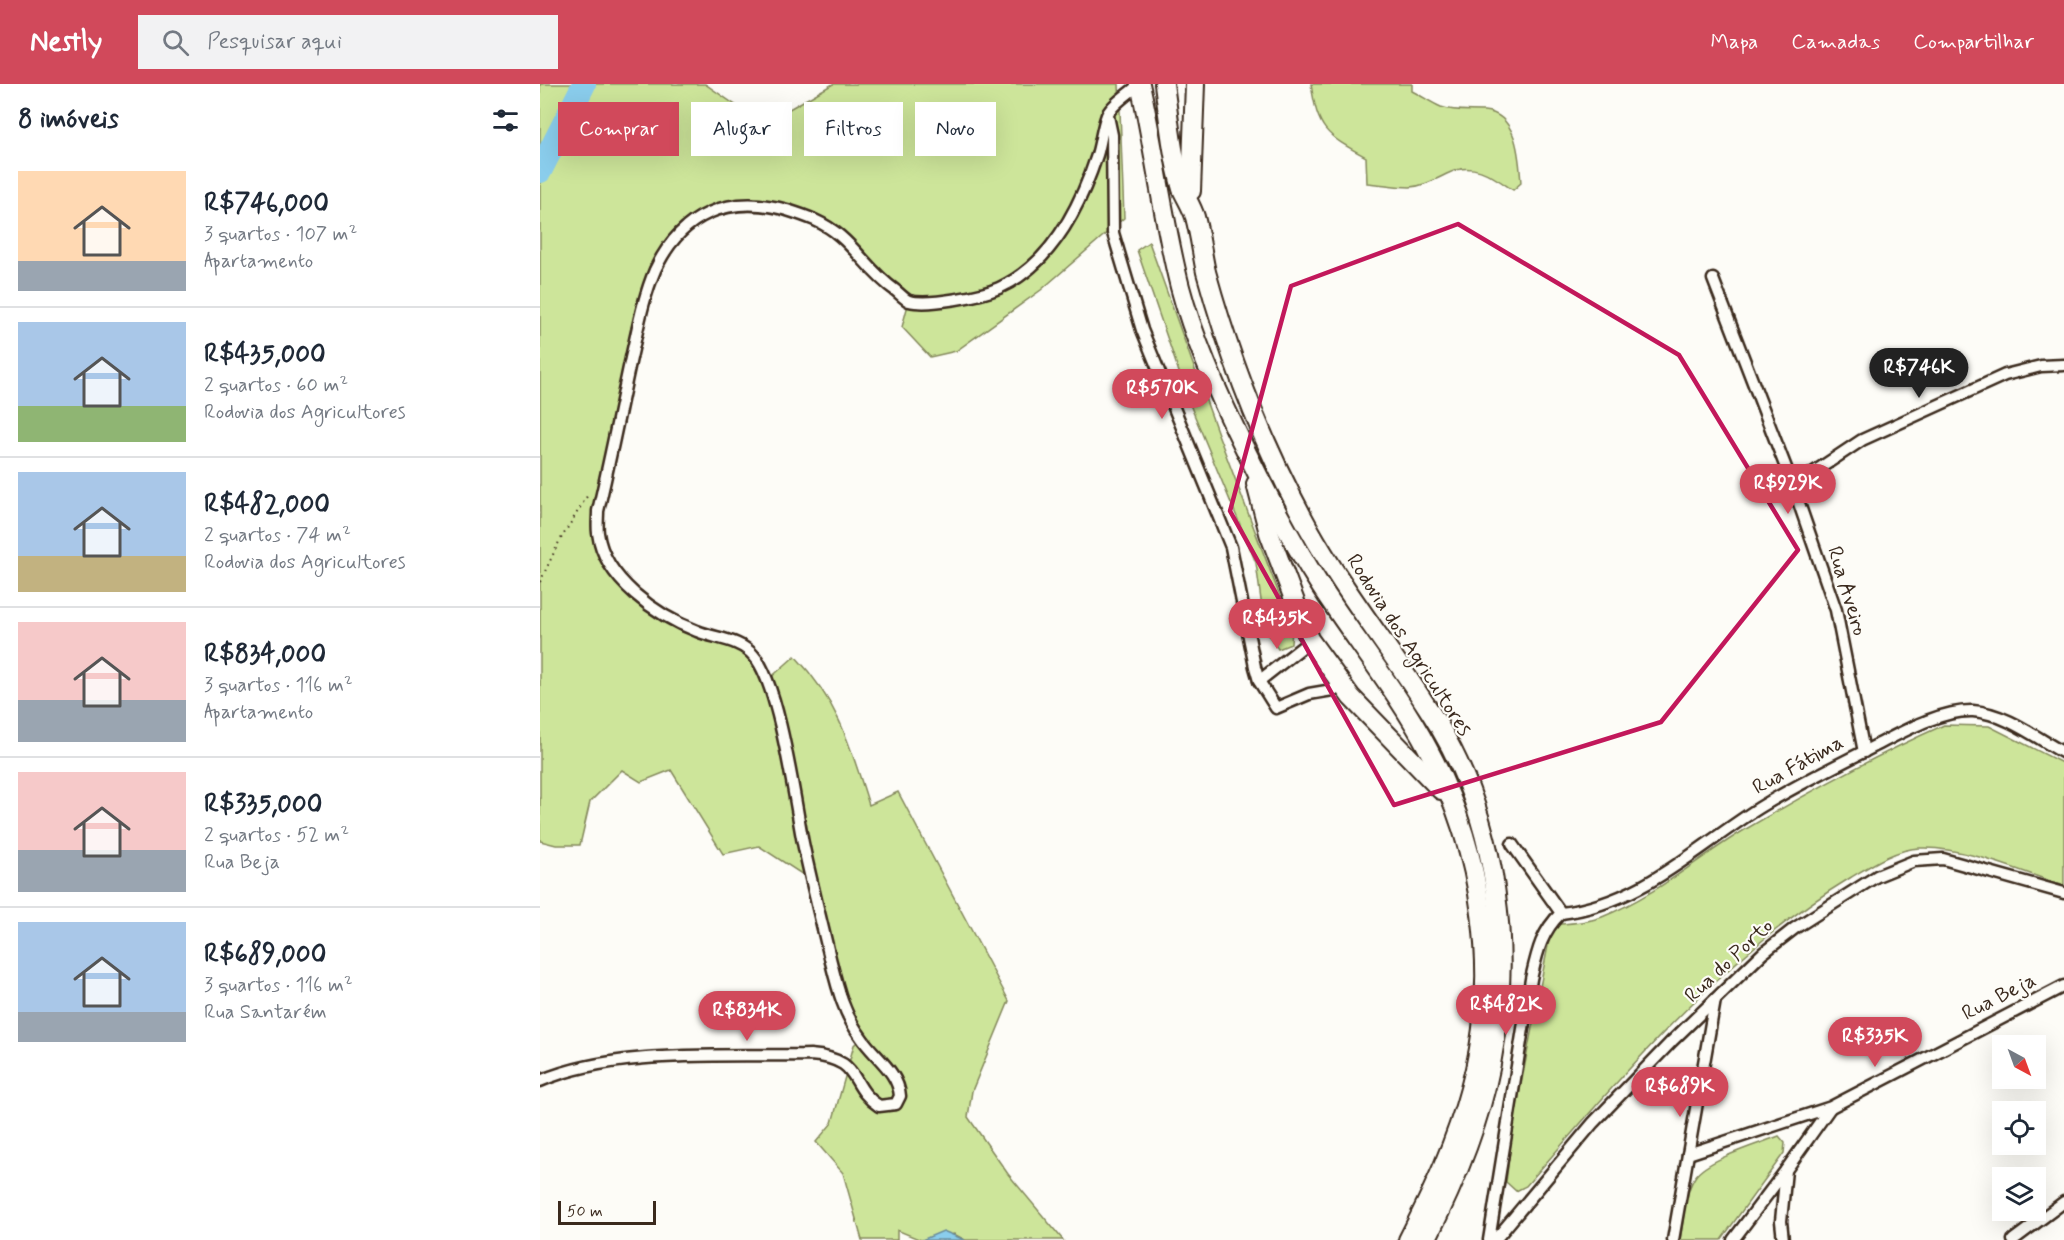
<!DOCTYPE html>
<html lang="pt">
<meta charset="utf-8">
<style>
body{margin:0;font-family:Mynerve,sans-serif;background:#f2f2f3;color:#1f2937;height:100vh;display:flex;flex-direction:column;font-size:22px;white-space:nowrap}
*{box-sizing:border-box;margin:0}
p{font-size:20px;color:#747a83}
.icon{flex:none;width:33px;height:33px;fill:none;stroke:currentColor;stroke-width:2;stroke-linecap:round;stroke-linejoin:round}
.map{position:relative;flex:1;overflow:hidden}
.panel{display:flex;flex-direction:column;background:#fff;width:540px}
.panel>*{flex:none}
.guide{position:absolute;left:18px;top:18px;width:570px;height:54px;display:flex;gap:12px}
.needle{width:39px;rotate:139deg}
.controls{position:absolute;left:1452px;top:951px;display:grid;gap:12px}
.controls a{display:grid;place-items:center;width:54px;height:54px;border-radius:0px;background:#fff;box-shadow:0 6px 24px #0002;font-size:30px}
.scale{position:absolute;left:18px;bottom:15px;width:98px;box-sizing:border-box;padding-left:6px;border:3px solid #3b2a1e;border-top:0;font-size:16px;line-height:21px;white-space:nowrap;color:#3b2a1e;-webkit-text-stroke:4px #fdfcf7;paint-order:stroke}
.price{position:absolute;translate:-50% -51px;padding:0 14px;border-radius:21px;background:#d1495b;color:#fff;font-size:20px;line-height:39px;filter:drop-shadow(0 2px 3px #0008)}
.price::after{content:'';position:absolute;left:50%;top:36px;width:18px;height:14px;margin-left:-9px;background:inherit;clip-path:polygon(0 0,100% 0,50% 100%)}
.price.on{background:#222;color:#fff}
ul{padding:0;list-style:none}
li{display:flex;align-items:center;gap:18px;height:150px;padding:0 18px}
li+li{border-top:2px solid #e0e1e3}
li span{display:grid;place-items:center;flex:none;width:168px;height:120px;border-radius:0px;color:#555}
li>.icon{margin-inline-start:auto}
span .icon{width:72px;height:72px;fill:#fffc;stroke-width:1}
li b{font-size:26px}
h2{display:flex;justify-content:space-between;align-items:center;height:72px;padding:0 18px;font-size:26px}
.tag{padding:0 21px;border-radius:0px;background:#fff;box-shadow:0 6px 24px #0002;font-size:21px;line-height:54px}
.tag.on{background:#d1495b;color:#fff}
header{display:flex;align-items:center;gap:36px;box-sizing:border-box;height:84px;padding:0 30px;background:#d1495b;color:#fff}
header strong{font-size:28px}
nav{display:flex;gap:33px;margin-inline-start:auto;font-size:21px}
.search{width:420px;height:54px;background:#f2f2f3;display:flex;align-items:center;gap:15px;box-sizing:border-box;padding:0 21px;border-radius:0px;color:#747a83;font-size:22px}
main{display:flex;flex:1;min-height:0}
.map>svg:first-child{display:block}
.green{fill:#cde59a;stroke:#84885c;stroke-width:1.5}
.water{fill:#8acdec;stroke:#6a8c9a;stroke-width:1.5}
.lines{fill:none;stroke-linecap:round;stroke-linejoin:round}
.river{stroke:#8acdec;stroke-width:24}
.street-casing{stroke:#3b2a1e;stroke-width:15}
.primary-casing{stroke:#3b2a1e;stroke-width:22}
.path{stroke:#3b2a1e;stroke-width:2;stroke-dasharray:1.5 4.5;stroke-linecap:butt}
.street{stroke:#fdfcf7;stroke-width:10}
.primary{stroke:#fdfcf7;stroke-width:18}
.marked{fill:none;stroke:#c2185b;stroke-width:4.5;stroke-linejoin:round}
.labels{text-anchor:middle;dominant-baseline:central;stroke-width:4.5;stroke-linejoin:round;paint-order:stroke}
.street-label{font-size:21px;fill:#3b2a1e;stroke:#fdfcf7}
</style>
<header>
<strong>Nestly</strong>
<div class="search"><svg class="icon" aria-label="search" viewBox="0 0 24 24"><circle cx="10" cy="10" r="6"/><path d="M15 15l6 6"/></svg>Pesquisar aqui</div>
<nav><a>Mapa</a><a>Camadas</a><a>Compartilhar</a></nav>
</header>
<main>
<section class="panel">
<h2>8 imóveis<svg class="icon" aria-label="filters" viewBox="0 0 24 24"><path d="M4 7h16M4 17h16"/><circle cx="9" cy="7" r="2"/><circle cx="15" cy="17" r="2"/></svg></h2>
<ul>
<li><span style="background:linear-gradient(#ffd9b3 75%,#9aa5b1 0)"><svg class="icon" aria-label="home" viewBox="0 0 24 24"><path d="M3 11l9-7 9 7M6 9v11h12V9"/></svg></span><div><b>R$746,000</b><p>3 quartos · 107 m²</p><p>Apartamento</p></div></li>
<li><span style="background:linear-gradient(#a9c7e8 70%,#8fb573 0)"><svg class="icon" aria-label="home" viewBox="0 0 24 24"><path d="M3 11l9-7 9 7M6 9v11h12V9"/></svg></span><div><b>R$435,000</b><p>2 quartos · 60 m²</p><p>Rodovia dos Agricultores</p></div></li>
<li><span style="background:linear-gradient(#a9c7e8 70%,#c2b280 0)"><svg class="icon" aria-label="home" viewBox="0 0 24 24"><path d="M3 11l9-7 9 7M6 9v11h12V9"/></svg></span><div><b>R$482,000</b><p>2 quartos · 74 m²</p><p>Rodovia dos Agricultores</p></div></li>
<li><span style="background:linear-gradient(#f6c9c9 65%,#9aa5b1 0)"><svg class="icon" aria-label="home" viewBox="0 0 24 24"><path d="M3 11l9-7 9 7M6 9v11h12V9"/></svg></span><div><b>R$834,000</b><p>3 quartos · 116 m²</p><p>Apartamento</p></div></li>
<li><span style="background:linear-gradient(#f6c9c9 65%,#9aa5b1 0)"><svg class="icon" aria-label="home" viewBox="0 0 24 24"><path d="M3 11l9-7 9 7M6 9v11h12V9"/></svg></span><div><b>R$335,000</b><p>2 quartos · 52 m²</p><p>Rua Beja</p></div></li>
<li><span style="background:linear-gradient(#a9c7e8 75%,#9aa5b1 0)"><svg class="icon" aria-label="home" viewBox="0 0 24 24"><path d="M3 11l9-7 9 7M6 9v11h12V9"/></svg></span><div><b>R$689,000</b><p>3 quartos · 116 m²</p><p>Rua Santarém</p></div></li>
</ul>
</section>
<div class="map">
<svg width="1524" height="1156" viewBox="0 0 1524 1156">
<rect width="100%" height="100%" fill="#fdfcf7"/>
<filter id="ink" filterUnits="userSpaceOnUse"><feTurbulence type="fractalNoise" baseFrequency=".0167" numOctaves="2"/><feDisplacementMap in="SourceGraphic" scale="12" xChannelSelector="R" yChannelSelector="G"/><feConvolveMatrix kernelMatrix="1 2 1 2 8 2 1 2 1" color-interpolation-filters="sRGB"/></filter>
<g filter="url(#ink)">
<g class="green">
<path d="M0,0H165L223,40L293,0H579L584,134L501,206L416,267L390,273L362,243L369,217L301,152L269,132L185,121L141,147L116,185L58,427L67,472L107,520L206,565L228,596L255,572C299,619 310,661 329,721L358,708L469,917L432,1007L428,1033L468,1090L523,1156H425L414,1150L381,1156L357,1146V1156H322L303,1089L276,1058L292,1039L314,961L321,954L310,936L271,796L219,762L183,770L131,686L101,698L82,686L50,718L40,761H16L0,757Z"/>
<path d="M771,0H872V7C882,12 891,19 901,23C915,28 929,26 944,27C978,30 979,74 981,99L973,106C954,93 933,76 909,89C896,95 884,102 870,103C856,103 841,100 827,99L826,73C786,51 778,47 771,0Z"/>
<polygon points="609,158 678,350 752,544 751,560 738,565 725,546 716,479 651,323 597,166"/>
<path d="M1404,641L1449,642L1524,680V802C1483,788 1423,762 1380,764C1355,765 1330,782 1310,794C1180,873 1084,990 986,1102L976,1107L966,1098L973,1042L1012,841C1028,839 1047,839 1062,833C1117,811 1156,775 1206,745C1271,707 1336,671 1404,641Z"/>
<path d="M1239,1052L1245,1059L1244,1069L1181,1156H1140C1144,1136 1144,1110 1155,1093C1167,1075 1219,1060 1239,1052Z"/>
</g>
<polygon class="water" points="403,1147 425,1156 382,1156"/>
<g class="lines">
<polyline class="river" points="0,87 44,0"/>
<g class="street-casing">
<g id="street">
<polyline points="568,32 572,51 573,149 602,246 691,463 715,583 719,597 736,624 769,610 804,604"/>
<polyline points="1173,195 1253,402 1296,526 1324,668"/>
<polyline points="1253,402 1322,356 1465,291 1501,282 1524,281"/>
<polyline points="719,597 770,557"/>
<path d="M1021,829C1100,820 1154,765 1219,724C1258,700 1299,680 1339,660C1366,646 1402,626 1433,627C1465,629 1497,654 1524,669"/>
<path d="M0,997C77,964 186,973 270,971C324,975 307,1001 339,1022L356,1020L360,1012C358,987 334,973 321,953C303,929 297,902 290,874C281,836 271,797 263,759C255,718 239,600 214,572C200,555 176,555 157,547C117,532 64,495 58,449C57,442 58,434 58,427C70,376 80,325 91,274C98,244 103,214 115,186C141,130 188,110 247,126C266,132 284,138 300,152C320,169 332,190 355,206C359,209 364,215 369,217C389,222 441,212 459,204C512,180 540,123 557,71C561,58 562,44 567,31C572,20 591,8 600,0"/>
<polyline points="1148,1070 1291,1023 1524,902"/>
<path d="M949,1156L991,895C997,869 1001,848 1021,829L972,760"/>
<polyline points="955,1156 1053,1039 1132,957 1223,869 1255,844 1337,792 1374,777 1403,775 1524,809"/>
<polyline points="1133,1156 1175,916"/>
<polyline points="1193,1156 1246,1086"/>
<polyline points="1243,1156 1241,1137 1246,1086 1290,1024"/>
<polyline points="1473,1156 1524,1118"/>
</g>
</g>
<g class="primary-casing">
<g id="primary">
<path d="M600,0C615,67 623,137 640,203C655,260 682,319 708,371C730,416 754,461 781,503C816,557 858,608 888,665C943,767 961,893 930,1005C916,1058 893,1107 868,1156"/>
<path d="M624,0C629,35 632,71 642,105C646,114 652,123 655,133C660,151 662,170 666,188C690,275 725,365 768,443C807,513 858,574 899,642C958,741 973,868 951,980C939,1042 914,1101 886,1156"/>
<polyline points="651,107 655,0"/>
<polyline points="716,400 729,449 769,555 811,613 901,706"/>
</g>
</g>
<polyline class="path" points="0,498 19,458 49,409"/>
<use href="#street" class="street"/>
<use href="#primary" class="primary"/>
</g>
</g>
<path class="marked" d="M918,140L1139,271L1258,466L1121,638L854,721L690,427L751,202Z"/>
<g class="labels">
<g class="street-label">
<text transform="translate(1307 507) rotate(73)">Rua Aveiro</text>
<text transform="translate(869 561) rotate(57)">Rodovia dos Agricultores</text>
<text transform="translate(1258 681) rotate(-29)">Rua Fátima</text>
<text transform="translate(1189 877) rotate(-43)">Rua do Porto</text>
<text transform="translate(1459 913) rotate(-27)">Rua Beja</text>
</g>
</g>
</svg>
<div class="controls">
<a><svg class="needle" viewBox="-14 -14 28 28"><path d="M0-13l5 13h-10z" fill="#e53935"/><path d="M0 13l5-13h-10z" fill="#747a83"/></svg></a>
<a><svg class="icon" aria-label="locate" viewBox="0 0 24 24"><circle cx="12" cy="12" r="6"/><path d="M12 2v4M12 18v4M2 12h4M18 12h4"/></svg></a>
<a><svg class="icon" aria-label="layers" viewBox="0 0 24 24"><path d="M12 4l9 5-9 5-9-5zM3 14l9 5 9-5"/></svg></a>
</div>
<div class="scale">50 m</div>
<b class="price on" style="left:1379px;top:315px">R$746K</b>
<b class="price" style="left:622px;top:336px">R$570K</b>
<b class="price" style="left:1248px;top:431px">R$929K</b>
<b class="price" style="left:737px;top:566px">R$435K</b>
<b class="price" style="left:966px;top:952px">R$482K</b>
<b class="price" style="left:207px;top:958px">R$834K</b>
<b class="price" style="left:1335px;top:984px">R$335K</b>
<b class="price" style="left:1140px;top:1034px">R$689K</b>
<div class="guide">
<a class="tag on">Comprar</a>
<a class="tag">Alugar</a>
<a class="tag">Filtros</a>
<a class="tag">Novo</a>
</div>
</div>
</main>
